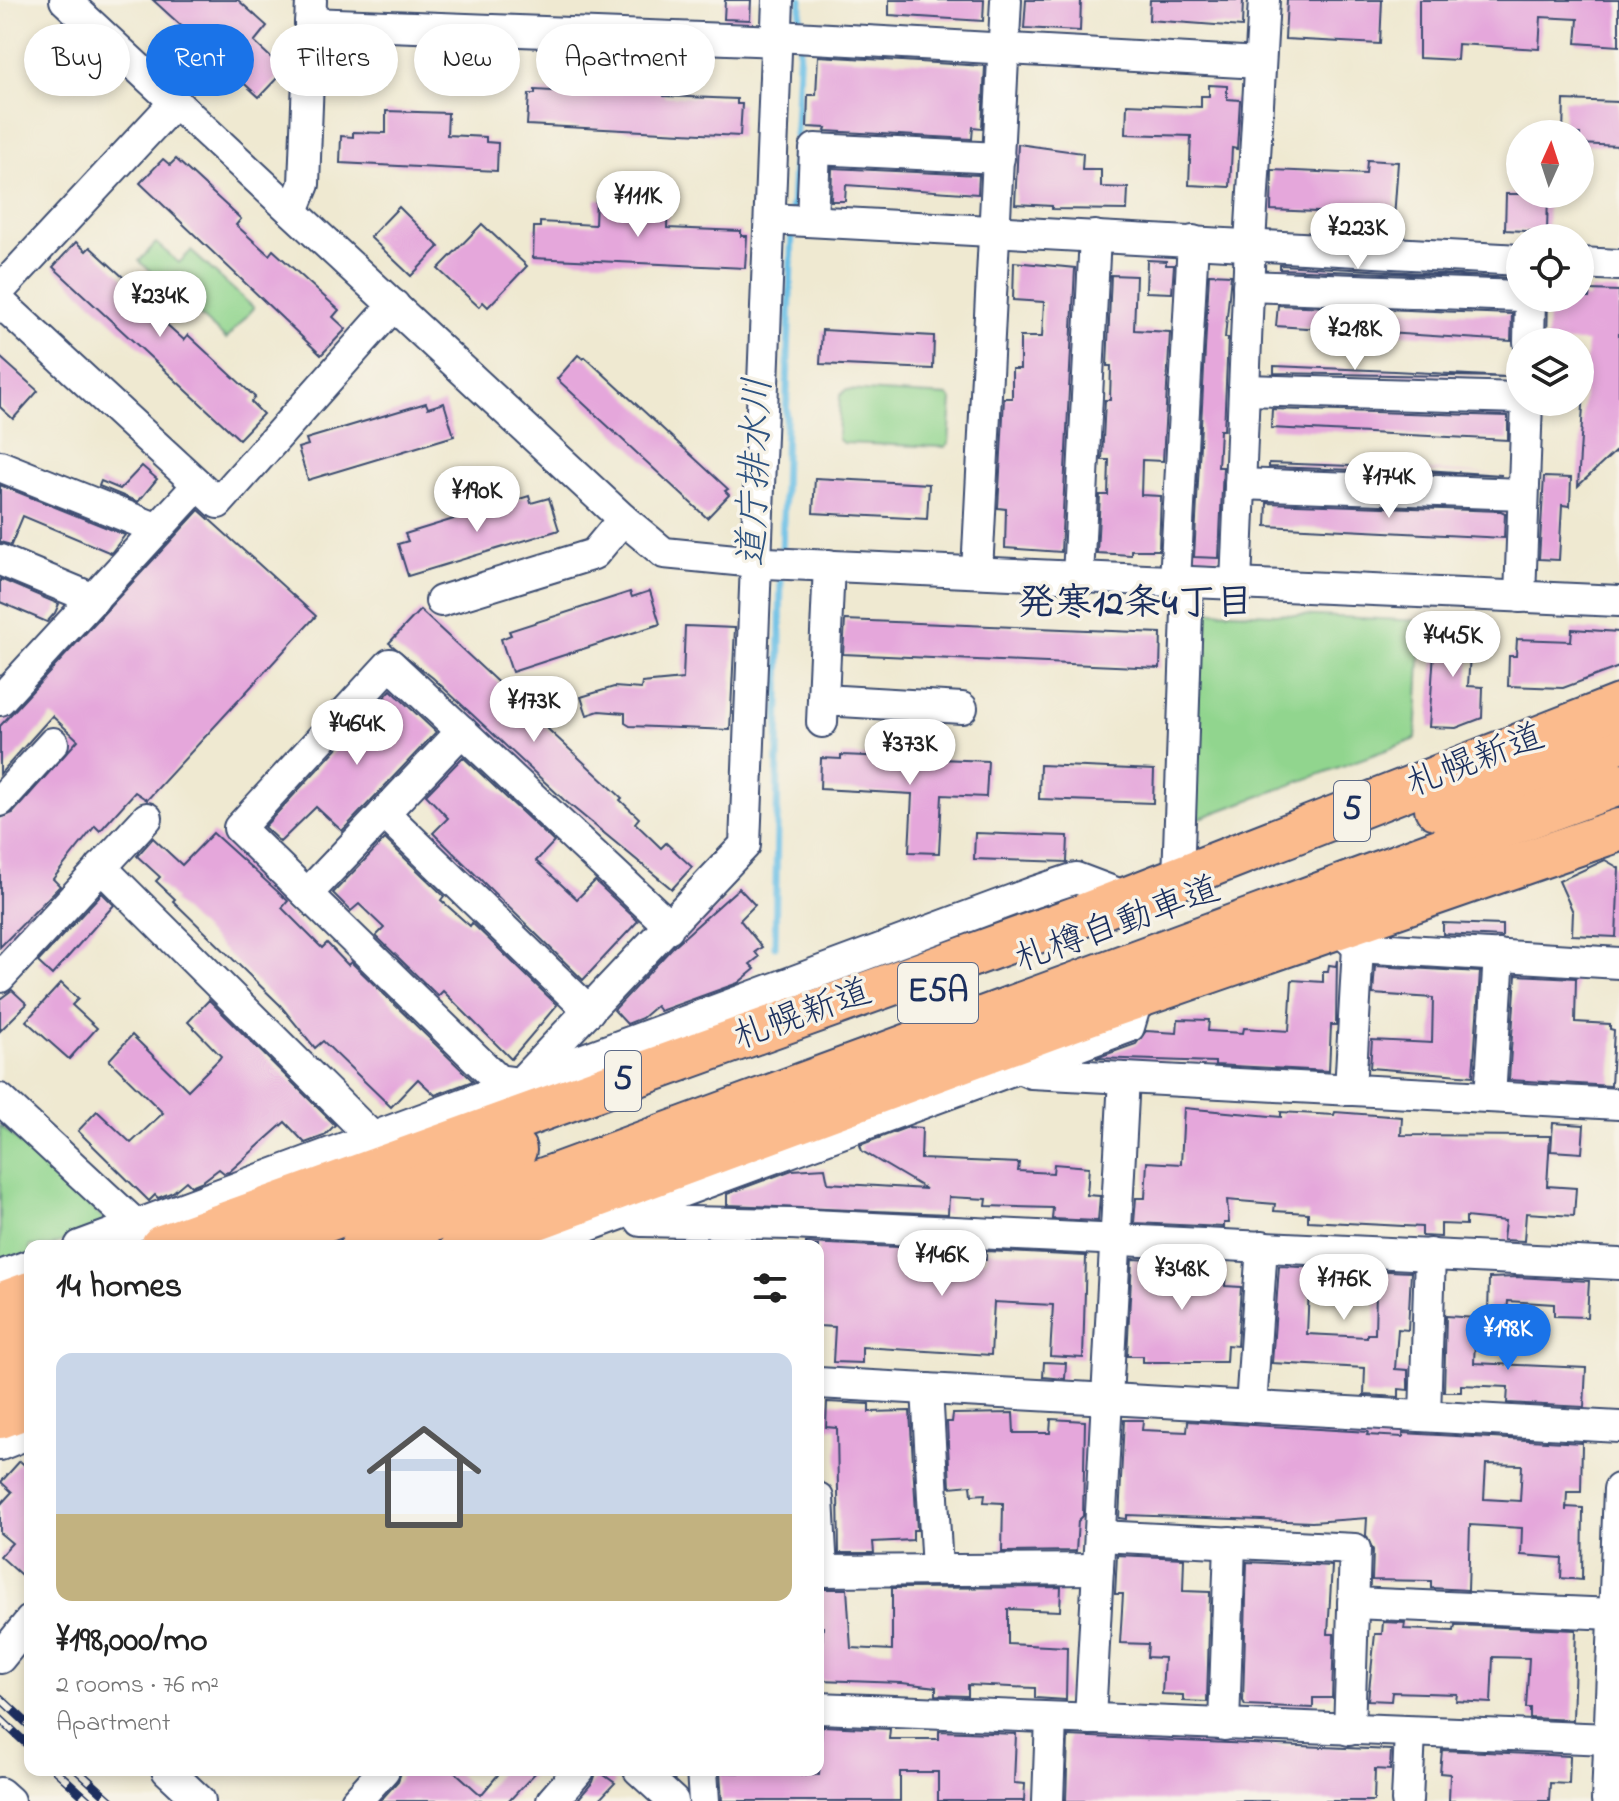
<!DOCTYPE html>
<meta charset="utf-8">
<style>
body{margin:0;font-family:"Indie Flower","Klee One",sans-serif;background:#f2f2f2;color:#222;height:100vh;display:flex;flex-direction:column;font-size:30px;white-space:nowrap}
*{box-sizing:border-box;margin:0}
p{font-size:26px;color:#767676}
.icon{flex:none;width:44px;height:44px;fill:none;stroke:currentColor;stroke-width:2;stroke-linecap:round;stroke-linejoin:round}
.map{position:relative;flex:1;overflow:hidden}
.sheet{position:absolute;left:24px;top:1240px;width:800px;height:536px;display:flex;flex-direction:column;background:#fff;border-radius:16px;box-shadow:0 4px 12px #0003}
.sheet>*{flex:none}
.banner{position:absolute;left:24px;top:24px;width:800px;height:72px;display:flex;gap:16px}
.needle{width:52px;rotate:3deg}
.tools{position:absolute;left:1506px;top:120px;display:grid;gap:16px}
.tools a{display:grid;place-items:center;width:88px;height:88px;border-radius:50%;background:#fff;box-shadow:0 4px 12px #0003;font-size:40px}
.price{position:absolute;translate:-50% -68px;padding:0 18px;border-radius:28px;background:#fff;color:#222;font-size:26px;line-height:52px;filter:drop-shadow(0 2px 4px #0008)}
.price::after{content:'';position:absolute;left:50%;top:48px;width:24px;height:18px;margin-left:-12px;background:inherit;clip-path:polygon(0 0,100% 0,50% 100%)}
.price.selected{background:#1a73e8;color:#fff}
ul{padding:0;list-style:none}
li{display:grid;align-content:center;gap:16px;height:424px;padding:0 32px}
li span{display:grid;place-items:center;height:248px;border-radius:16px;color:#555}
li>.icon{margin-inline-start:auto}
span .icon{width:144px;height:144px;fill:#fffc;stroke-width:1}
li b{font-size:34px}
h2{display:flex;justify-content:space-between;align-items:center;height:96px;padding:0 32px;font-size:34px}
.pill{padding:0 28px;border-radius:36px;background:#fff;box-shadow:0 4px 12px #0003;font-size:28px;line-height:72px}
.pill.selected{background:#1a73e8;color:#fff}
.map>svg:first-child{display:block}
.green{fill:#91d58e;stroke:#568276;stroke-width:2}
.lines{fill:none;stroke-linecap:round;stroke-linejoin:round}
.stream{stroke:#69bfe6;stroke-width:7}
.building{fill:#e5a7db;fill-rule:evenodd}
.minor-casing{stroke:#3b4b6f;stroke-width:34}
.highway-casing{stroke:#3b4b6f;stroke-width:46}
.minor{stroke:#fff;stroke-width:30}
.highway{stroke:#fbbb8d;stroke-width:42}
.rail-casing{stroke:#1b2f5e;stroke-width:9}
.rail{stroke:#f7f3e8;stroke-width:6;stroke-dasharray:18;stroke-linecap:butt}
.labels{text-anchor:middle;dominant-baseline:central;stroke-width:7;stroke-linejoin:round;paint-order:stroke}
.shield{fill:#f7f3e8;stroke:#5d6a87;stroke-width:2}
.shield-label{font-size:34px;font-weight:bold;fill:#1b2f5e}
.street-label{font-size:36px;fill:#1b2f5e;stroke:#f7f3e8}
.water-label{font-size:38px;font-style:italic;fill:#2e5380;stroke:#f7f3e8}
.neighbourhood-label{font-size:38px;font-weight:bold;fill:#1b2f5e;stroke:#f7f3e8}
</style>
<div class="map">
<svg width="1619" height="1801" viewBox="0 0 1619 1801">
<rect width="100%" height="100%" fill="#f7f3e8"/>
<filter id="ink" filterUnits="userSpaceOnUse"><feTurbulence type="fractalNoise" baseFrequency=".0125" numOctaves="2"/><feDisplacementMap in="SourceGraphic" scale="16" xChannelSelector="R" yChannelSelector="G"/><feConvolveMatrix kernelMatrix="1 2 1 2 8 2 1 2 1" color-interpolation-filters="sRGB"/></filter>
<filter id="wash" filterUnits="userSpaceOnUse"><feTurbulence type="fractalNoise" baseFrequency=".006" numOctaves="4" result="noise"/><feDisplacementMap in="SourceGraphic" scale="32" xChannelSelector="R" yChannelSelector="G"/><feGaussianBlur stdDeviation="1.8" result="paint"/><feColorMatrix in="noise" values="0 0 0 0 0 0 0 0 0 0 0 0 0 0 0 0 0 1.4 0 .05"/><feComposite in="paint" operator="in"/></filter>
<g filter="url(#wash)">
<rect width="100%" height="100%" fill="#efe9d1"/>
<g class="green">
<polygon points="156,243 179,263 191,251 254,308 226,339 139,261"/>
<polygon points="846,390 948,396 952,400 949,443 945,447 843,443 838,439 840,396"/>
<polygon points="1210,611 1422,621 1416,739 1192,821 1200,621"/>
<polygon points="0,1125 109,1224 51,1246 30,1246 30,1254 5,1263 0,1259"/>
</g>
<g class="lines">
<g class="stream">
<polyline points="800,32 801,0"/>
<polyline points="792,212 800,44"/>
<polyline points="782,555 792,228"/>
<polyline points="775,946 781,572"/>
</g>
</g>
<g id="blocks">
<g class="building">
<polygon points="153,0 238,0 267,26 254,42 280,66 276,70 281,74 259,97"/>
<polygon points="725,0 751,0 750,20 724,19"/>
<polygon points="889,0 984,0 983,21 889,15"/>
<polygon points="1026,0 1081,0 1080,31 1024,28"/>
<polygon points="1150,0 1243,0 1242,27 1149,20"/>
<polygon points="1287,0 1382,0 1380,44 1285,39"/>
<polygon points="1419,0 1619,0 1619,46 1576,43 1578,19 1541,17 1539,49 1458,44 1457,60 1419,58"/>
<polygon points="818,56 985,66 982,128 973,127 972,139 825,131 826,128 807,127 808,95 816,95"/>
<polygon points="590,66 664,70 664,96 737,99 737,104 742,104 740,136 527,125 529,94 535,94 535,90 588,93"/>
<polygon points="1209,85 1227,86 1227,99 1240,100 1237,149 1232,148 1230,187 1189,185 1191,136 1126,134 1127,104 1201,107 1201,96 1209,96"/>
<polygon points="1564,100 1619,102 1619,146 1580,144 1580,134 1563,134"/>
<polygon points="386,111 448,113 447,135 486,137 486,142 498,143 497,171 340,163 341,136 353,137 353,132 386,133"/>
<polygon points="1018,144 1083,153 1082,170 1101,170 1101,187 1128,188 1127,210 1052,209 1052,206 1015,204"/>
<polygon points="163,159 170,165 176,159 241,219 236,225 269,255 273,250 339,310 333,317 346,329 321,355 140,183"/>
<polygon points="1367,160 1398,162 1393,233 1362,231 1363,214 1271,210 1272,170 1366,174"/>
<polygon points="832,168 979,175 978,194 846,185 845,201 831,201"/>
<polygon points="1506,194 1548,194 1547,232 1505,230"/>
<polygon points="596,199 668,202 667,228 741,231 741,236 747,236 745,268 533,258 534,227 540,227 540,222 595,225"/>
<polygon points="399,207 439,247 411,276 370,237"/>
<polygon points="482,224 527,266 488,307 483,302 479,307 438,269"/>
<polygon points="76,242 86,251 90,247 158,309 154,313 184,340 188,335 255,397 251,402 263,414 239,439 53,267"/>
<polygon points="1147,260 1166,261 1166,265 1174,265 1172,293 1146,292"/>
<polygon points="1014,262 1075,268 1061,552 1005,548 1006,509 998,508 1004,398 1012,398 1012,369 1020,369 1020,337 1042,337 1044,302 1013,300"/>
<polygon points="1280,265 1513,278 1280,269"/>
<polygon points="1209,274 1231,275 1225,338 1228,338 1224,430 1220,430 1218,467 1223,467 1219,558 1194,557"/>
<polygon points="1111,275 1136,276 1134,330 1170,332 1163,461 1142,460 1141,495 1161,496 1159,550 1131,550 1131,555 1097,553 1100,495 1108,495 1109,460 1102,460 1105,400 1110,400 1111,366 1107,366"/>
<polygon points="1590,290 1619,291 1619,448 1578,486 1587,342 1547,342 1548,298 1589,298"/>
<polygon points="1278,305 1512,314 1511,341 1276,326"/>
<polygon points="822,330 934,336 933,369 820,364"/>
<polygon points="578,355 583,359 585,357 728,489 725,491 729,495 707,518 557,379"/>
<polygon points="0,357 38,391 13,419 0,407"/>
<polygon points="1274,366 1394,371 1507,377 1274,373"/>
<polygon points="426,403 428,408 444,403 454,436 308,480 298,448 308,445 306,439"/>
<polygon points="1272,409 1508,416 1508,440 1271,428"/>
<polygon points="1269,463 1379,467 1502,475 1269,467"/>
<polygon points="142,466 157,479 138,502 99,486 101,481 120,489"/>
<polygon points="1544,477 1571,478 1570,506 1562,505 1559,560 1539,559"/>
<polygon points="815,478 929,484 927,519 813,513"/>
<polygon points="0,485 125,535 111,553 23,516 11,545 0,542"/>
<polygon points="529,496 531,503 549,498 559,530 408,576 398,544 408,541 405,534"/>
<polygon points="1267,503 1501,511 1505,513 1504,538 1266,526"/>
<polygon points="199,510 316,616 147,800 135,792 100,831 95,826 53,879 60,886 0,947 0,818 13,813 78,740 52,716 0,774 0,726"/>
<polygon points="0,579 59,604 55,613 47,622 0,602"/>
<polygon points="650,591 660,624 512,672 501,639 511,635 509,631 630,592 632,597"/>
<polygon points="420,610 622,798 620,800 639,818 635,823 661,848 666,843 692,867 672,889 564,800 433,678 389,643"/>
<polygon points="845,620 1161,633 1160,668 843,654"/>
<polygon points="1436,621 1467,623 1466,637 1471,637 1468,686 1483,687 1482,718 1456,728 1429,727"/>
<polygon points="685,626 735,628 730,730 630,726 625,723 625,713 599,711 587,715 581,697 614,687 641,689 642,683 683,679"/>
<polygon points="1572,629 1619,632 1619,667 1563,688 1508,686 1509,656 1516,656 1517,639 1571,641"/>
<polygon points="391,690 436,732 342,831 316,807 280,842 264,827"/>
<polygon points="841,755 988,761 986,797 942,795 939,853 909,852 912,794 820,789 821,758 841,759"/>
<polygon points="463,757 554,842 536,861 577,899 595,881 638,921 583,980 433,833 448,818 426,795"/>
<polygon points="1040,765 1154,770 1153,803 1039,799"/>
<polygon points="213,833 288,901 282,908 322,948 327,943 348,965 351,962 473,1081 435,1095 418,1079 391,1107 323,1041 315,1048 280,1005 173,901 175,899 156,881 160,877 137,856 153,838 182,865"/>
<polygon points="975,833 1068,836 1067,862 974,859"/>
<polygon points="385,839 444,896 441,900 470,926 472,923 557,1005 511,1059 443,991 438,996 376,936 384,928 359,904 351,911 333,893"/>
<polygon points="1605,860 1619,868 1616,937 1572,935 1573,912 1559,881"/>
<polygon points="739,888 755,905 740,920 762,947 755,952 759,957 750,964 755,969 738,983 660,1011 656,1006 642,1018 627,1024 614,1010 672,948"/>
<polygon points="102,893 114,905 52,975 38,962"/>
<polygon points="1443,923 1502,925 1502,937 1443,934"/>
<polygon points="1337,960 1336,1025 1331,1025 1329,1071 1215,1065 1215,1062 1096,1058 1136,1044 1146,1031 1177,1033 1178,1019 1209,1020 1208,1031 1243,1033 1244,1028 1289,1031 1292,980 1323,982 1323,971 1328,971 1329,965 1336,966"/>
<polygon points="1375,966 1480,972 1473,1076 1370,1068 1372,1040 1432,1043 1433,998 1373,994"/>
<polygon points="1516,975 1576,978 1575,1022 1610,1024 1610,1029 1614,1030 1611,1086 1509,1080"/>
<polygon points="61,983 78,999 72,1005 97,1028 69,1059 26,1021"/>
<polygon points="12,990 27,1004 0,1031 0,999"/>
<polygon points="209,1000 335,1125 324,1136 305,1143 285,1122 229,1172 224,1173 219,1169 203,1181 191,1186 186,1181 173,1192 158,1198 155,1195 149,1201 78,1131 97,1111 131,1143 163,1113 109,1060 132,1035 188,1090 219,1059 221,1056 188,1022"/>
<polygon points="1184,1108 1281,1117 1281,1112 1334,1115 1335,1112 1402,1117 1401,1135 1550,1136 1547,1186 1576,1188 1574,1216 1526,1213 1524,1241 1503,1240 1505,1221 1466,1217 1466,1225 1441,1224 1441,1237 1422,1236 1422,1227 1308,1221 1308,1213 1274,1211 1275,1204 1227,1200 1229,1223 1224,1223 1224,1227 1134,1223 1136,1198 1145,1198 1147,1162 1181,1164"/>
<polygon points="1553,1123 1584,1125 1582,1153 1551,1151"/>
<polygon points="908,1127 922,1128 921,1159 1019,1163 1018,1171 1053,1173 1054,1164 1089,1167 1087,1195 1100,1196 1098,1221 1052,1219 1053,1208 986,1206 987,1199 949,1197 948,1214 727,1205 727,1194 792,1170 825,1168 828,1183 926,1189 862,1151 860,1145"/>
<polygon points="806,1243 945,1249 944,1258 986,1260 986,1251 1086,1256 1083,1358 1050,1356 1053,1305 994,1302 991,1355 862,1347 862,1363 833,1362 835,1327 818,1326 818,1246 806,1246"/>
<polygon points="1132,1259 1222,1263 1226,1267 1225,1286 1241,1287 1237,1346 1227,1345 1226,1362 1143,1362 1143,1356 1127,1356"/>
<path d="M1279,1266L1411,1272L1408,1330L1398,1329L1395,1369L1408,1370V1390L1399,1389V1397L1364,1395L1365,1368L1272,1363ZM1309,1288L1376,1290L1375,1334H1367V1337L1307,1334Z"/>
<polygon points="1517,1277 1589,1281 1587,1317 1554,1316 1554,1304 1508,1301 1507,1313 1488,1312 1489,1278"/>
<polygon points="1446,1316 1476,1318 1474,1363 1586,1368 1584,1407 1507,1403 1508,1387 1461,1385 1461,1392 1444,1392"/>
<polygon points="1044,1362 1066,1363 1065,1379 1043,1377"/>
<polygon points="827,1402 869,1404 869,1412 910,1411 917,1530 913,1530 913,1540 873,1542 874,1553 839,1553 837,1428 826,1427"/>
<polygon points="1013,1413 1014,1433 1050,1433 1051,1419 1085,1421 1083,1516 1078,1521 1076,1551 1002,1552 1003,1503 984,1502 985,1494 972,1495 971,1485 950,1487 947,1422 952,1422 953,1414"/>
<path d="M1124,1420H1143L1142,1430L1187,1432L1188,1421L1368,1432L1367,1435L1403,1437V1433L1582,1443L1581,1492H1567L1566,1511V1507L1583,1508L1582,1580L1561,1578L1562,1558L1521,1555L1522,1528L1470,1525L1468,1590L1431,1588V1581L1372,1580L1373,1550L1366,1535L1367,1518L1312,1522L1127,1515V1519L1119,1518ZM1486,1464L1522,1465L1520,1501L1484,1499Z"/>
<polygon points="20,1461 30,1470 30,1583 0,1556 12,1543 0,1533 0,1505 12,1492 1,1482"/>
<polygon points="1117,1555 1184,1558 1183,1591 1210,1592 1207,1702 1183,1701 1183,1695 1162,1694 1164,1658 1147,1657 1148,1644 1120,1643 1123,1594 1115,1594"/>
<polygon points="1247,1562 1332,1566 1328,1634 1334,1634 1332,1698 1313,1698 1313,1708 1245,1705 1243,1701"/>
<polygon points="1061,1587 1060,1611 1008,1609 1008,1644 1067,1647 1066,1700 1035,1698 1035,1688 968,1685 968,1696 936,1695 936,1687 902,1683 820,1680 823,1627 820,1627 818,1589 847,1589 851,1648 892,1650 892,1588"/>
<polygon points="1383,1622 1405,1623 1404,1629 1454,1631 1455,1625 1576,1630 1573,1720 1530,1718 1530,1708 1526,1708 1529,1658 1493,1657 1491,1703 1456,1701 1457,1694 1392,1692 1391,1701 1368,1700 1375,1634 1382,1634"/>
<polygon points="822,1726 890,1729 889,1739 939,1739 939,1731 1016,1734 1014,1783 1025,1784 1024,1801 938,1801 938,1772 900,1772 900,1801 722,1801 720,1772 819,1775"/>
<polygon points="1068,1736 1391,1750 1390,1770 1375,1769 1374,1801 1066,1801"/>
<polygon points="1442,1750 1570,1756 1569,1784 1550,1783 1549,1801 1449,1801 1450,1774 1440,1773"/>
<polygon points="402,1770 453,1770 481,1795 502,1770 538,1770 509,1801 380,1801 398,1781"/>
<polygon points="597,1770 615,1783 598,1801 582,1801 579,1798 593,1782"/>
</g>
</g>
</g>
<g filter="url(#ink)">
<use href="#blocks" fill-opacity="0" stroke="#3b4b6f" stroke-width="2"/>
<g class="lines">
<g class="minor-casing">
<g id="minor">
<polyline points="65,0 623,519 664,553 766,563 1619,601"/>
<polyline points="310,23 777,41"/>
<polyline points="777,36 1260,63"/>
<polyline points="293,211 304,184 311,0"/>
<polyline points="770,219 1520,260"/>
<polyline points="812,220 815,149 999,158"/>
<polyline points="1580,263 1619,265"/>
<polyline points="1248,286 1520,296"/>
<polyline points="0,290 175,102"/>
<polyline points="0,302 218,503 394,305"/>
<polyline points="1529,342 1530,298"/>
<polyline points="1244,390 1520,398"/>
<polyline points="0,466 158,529"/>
<polyline points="1240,484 1523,494"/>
<polyline points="0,560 94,599"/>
<polyline points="977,572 1006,0"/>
<polyline points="1078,577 1095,236"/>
<polyline points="1175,581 1193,241"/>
<polyline points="1236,584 1250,244 1264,0"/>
<polyline points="1520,597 1527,402"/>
<polyline points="441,601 594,554 623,519"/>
<polyline points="0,700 198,485"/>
<polyline points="823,700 962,708"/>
<polyline points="822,722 829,565"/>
<polyline points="0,801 53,743"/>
<polyline points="384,813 589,1011"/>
<polyline points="101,867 372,1137"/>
<polyline points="1178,879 1188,582"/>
<polyline points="307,894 462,731"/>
<polyline points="668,928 658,915 390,664 239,828 498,1080 520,1083 745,845 778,0"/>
<polyline points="1338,928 1358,947 1619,963"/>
<polyline points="0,977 147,818"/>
<polyline points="1019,1068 1031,1073 1619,1104"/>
<polyline points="1350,1090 1358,947"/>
<polyline points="1490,1097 1499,955"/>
<polyline points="0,1099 136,1225"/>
<polyline points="634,1210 641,1221 791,1224 1619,1264"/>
<polyline points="80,1246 1034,892 1076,878 1129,898"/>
<polyline points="534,1246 1129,1027 1138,997"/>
<polyline points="0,1276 30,1265"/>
<polyline points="818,1383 1619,1427"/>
<polyline points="927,1389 937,1570"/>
<polyline points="1251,1407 1262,1246"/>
<polyline points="1425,1416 1430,1254"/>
<polyline points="0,1445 30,1433"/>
<polyline points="818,1498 822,1571"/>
<polyline points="1100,1536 1355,1549 1349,1730"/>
<polyline points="818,1571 1098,1569"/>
<polyline points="1353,1603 1614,1614"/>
<polyline points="0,1658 30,1621"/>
<polyline points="818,1708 1609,1739"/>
<polyline points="1090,1719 1124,1078"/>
<polyline points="1224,1725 1230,1542"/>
<polyline points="167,1770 200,1801"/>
<polyline points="639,1770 673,1801"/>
<polyline points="702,1770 704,1801"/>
<polyline points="0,1793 9,1801"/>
<polyline points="356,1801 384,1770"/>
<polyline points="552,1801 579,1770"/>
<polyline points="1048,1801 1051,1718"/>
<polyline points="1407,1801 1410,1732"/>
<polyline points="1607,1801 1619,1489"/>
</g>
</g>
<g class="highway-casing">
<g id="highway">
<polyline points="1436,808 1619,741"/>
<polyline points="162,1246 1084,915 1619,706"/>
<polyline points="258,1246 515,1150"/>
<polyline points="362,1246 1619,784"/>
<polyline points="462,1246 1097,1011 1619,830"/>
<polyline points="0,1304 30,1293"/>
<polyline points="0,1343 30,1331"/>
<polyline points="0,1379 30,1368"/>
<polyline points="0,1417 30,1406"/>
</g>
</g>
<use href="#minor" class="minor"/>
<use href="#highway" class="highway"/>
<g class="rail-casing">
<g id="rail">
<polyline points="0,1698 30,1726"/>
<polyline points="0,1719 30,1747"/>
<polyline points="55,1770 89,1801"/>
<polyline points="77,1770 111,1801"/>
</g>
</g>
<use href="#rail" class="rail"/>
</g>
</g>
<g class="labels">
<g class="shield">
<rect x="1334" y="781" width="36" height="60" rx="6"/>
<rect x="898" y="963" width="80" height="60" rx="6"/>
<rect x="605" y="1051" width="36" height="60" rx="6"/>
</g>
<g class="shield-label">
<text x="1352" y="811">5</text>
<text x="938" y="993">E5A</text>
<text x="623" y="1081">5</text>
</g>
<g class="street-label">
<text transform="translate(1476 762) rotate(-21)">札幌新道</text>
<text transform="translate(1118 926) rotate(-20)">札樽自動車道</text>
<text transform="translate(803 1016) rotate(-20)">札幌新道</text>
</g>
<g class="water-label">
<text transform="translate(757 472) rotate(-88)">道庁排水川</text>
</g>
<g class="neighbourhood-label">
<text x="1135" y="605">発寒12条4丁目</text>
</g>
</g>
</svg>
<div class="tools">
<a><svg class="needle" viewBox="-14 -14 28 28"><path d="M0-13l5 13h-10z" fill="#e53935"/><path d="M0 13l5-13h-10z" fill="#767676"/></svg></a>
<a><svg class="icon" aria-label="locate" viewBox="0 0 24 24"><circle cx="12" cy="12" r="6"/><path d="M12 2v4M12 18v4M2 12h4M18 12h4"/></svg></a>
<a><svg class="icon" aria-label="layers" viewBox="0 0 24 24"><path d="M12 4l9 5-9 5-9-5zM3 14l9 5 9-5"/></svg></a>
</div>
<b class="price" style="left:638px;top:239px">¥111K</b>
<b class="price" style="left:1358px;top:271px">¥223K</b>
<b class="price" style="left:160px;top:339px">¥234K</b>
<b class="price" style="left:1355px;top:372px">¥218K</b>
<b class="price" style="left:1389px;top:520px">¥174K</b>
<b class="price" style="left:477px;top:534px">¥190K</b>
<b class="price" style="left:1453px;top:679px">¥445K</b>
<b class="price" style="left:534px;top:744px">¥173K</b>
<b class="price" style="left:357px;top:767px">¥464K</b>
<b class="price" style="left:910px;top:787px">¥373K</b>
<b class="price" style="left:942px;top:1298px">¥146K</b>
<b class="price" style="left:1182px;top:1312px">¥348K</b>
<b class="price" style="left:1344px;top:1322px">¥176K</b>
<b class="price selected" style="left:1508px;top:1372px">¥198K</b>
<div class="banner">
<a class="pill">Buy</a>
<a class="pill selected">Rent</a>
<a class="pill">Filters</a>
<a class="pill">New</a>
<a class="pill">Apartment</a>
</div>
<section class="sheet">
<h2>14 homes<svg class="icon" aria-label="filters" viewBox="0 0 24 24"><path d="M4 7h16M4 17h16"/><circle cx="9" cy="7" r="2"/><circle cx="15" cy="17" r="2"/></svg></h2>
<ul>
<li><span style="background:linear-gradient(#c9d6e8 65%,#c2b280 0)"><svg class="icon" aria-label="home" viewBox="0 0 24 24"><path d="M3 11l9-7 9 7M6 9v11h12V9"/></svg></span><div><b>¥198,000/mo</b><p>2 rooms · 76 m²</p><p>Apartment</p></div></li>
</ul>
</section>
</div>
